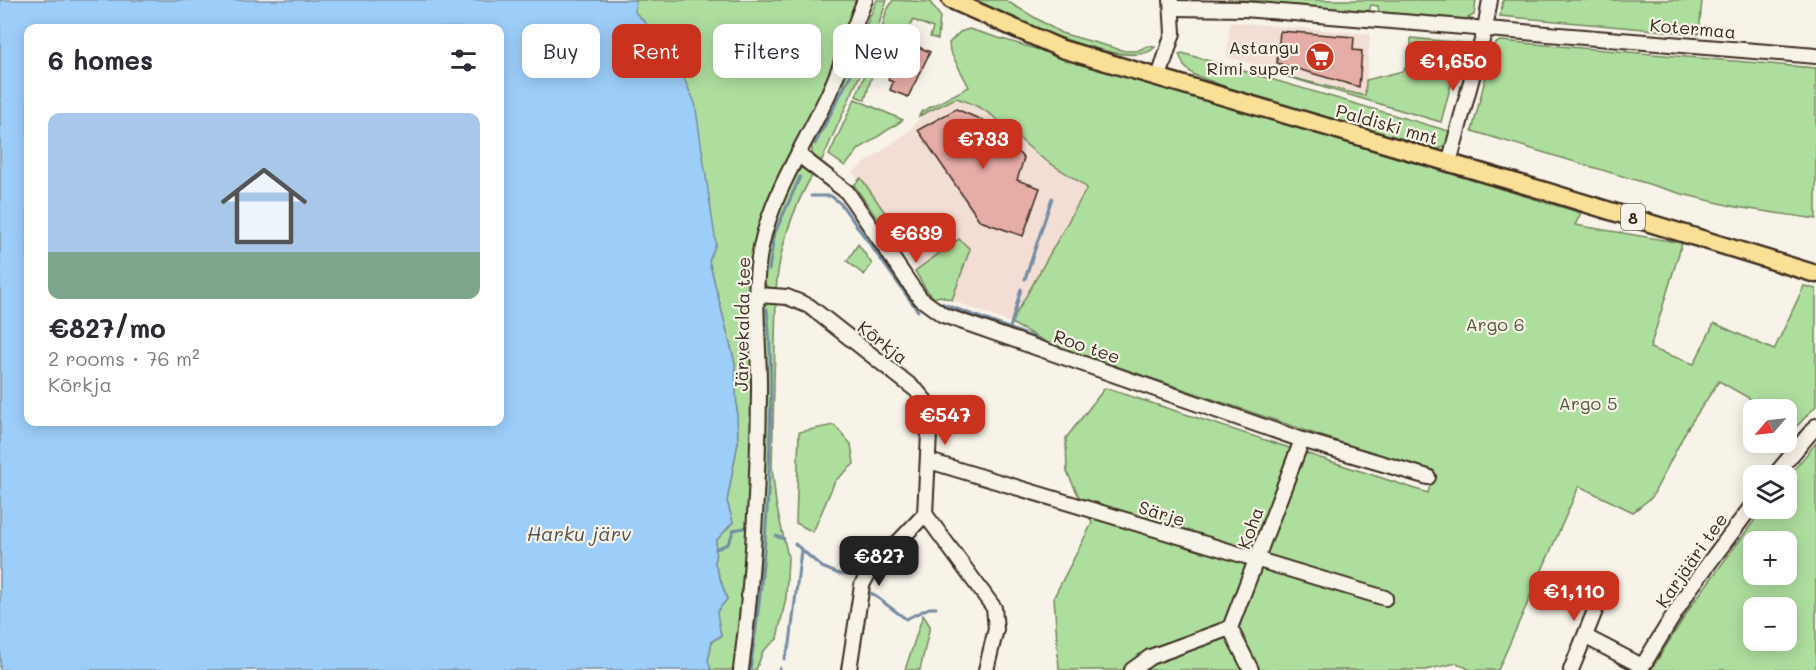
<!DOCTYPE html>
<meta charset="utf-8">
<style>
body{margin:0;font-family:Mali,sans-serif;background:#f2f2f3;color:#2b2b33;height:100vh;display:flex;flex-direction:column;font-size:22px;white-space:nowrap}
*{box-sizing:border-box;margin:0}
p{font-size:20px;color:#7c7c81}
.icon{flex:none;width:33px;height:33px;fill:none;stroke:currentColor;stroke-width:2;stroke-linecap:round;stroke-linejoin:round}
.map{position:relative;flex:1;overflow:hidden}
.side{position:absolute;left:24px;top:24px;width:480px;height:402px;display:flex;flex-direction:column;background:#fff;border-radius:12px;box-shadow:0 3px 15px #0003}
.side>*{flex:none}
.hud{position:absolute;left:522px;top:24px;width:570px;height:54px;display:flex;gap:12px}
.needle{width:39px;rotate:242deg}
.controls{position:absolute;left:1743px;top:399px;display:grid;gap:12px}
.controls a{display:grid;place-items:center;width:54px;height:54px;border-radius:12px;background:#fff;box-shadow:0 3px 15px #0003;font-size:30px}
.price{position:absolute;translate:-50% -51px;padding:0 14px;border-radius:12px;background:#c8321e;color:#fff;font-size:20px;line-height:39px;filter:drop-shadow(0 2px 3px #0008)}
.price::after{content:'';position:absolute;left:50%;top:36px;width:18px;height:14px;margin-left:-9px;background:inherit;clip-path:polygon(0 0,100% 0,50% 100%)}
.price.selected{background:#222;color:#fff}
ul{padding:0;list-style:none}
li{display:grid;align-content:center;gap:12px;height:318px;padding:0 24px}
li span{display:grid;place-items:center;height:186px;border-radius:12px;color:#555}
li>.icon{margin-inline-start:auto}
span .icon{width:108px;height:108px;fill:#fffc;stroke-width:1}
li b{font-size:26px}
h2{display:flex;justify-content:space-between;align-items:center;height:72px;padding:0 24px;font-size:26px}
.pill{padding:0 21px;border-radius:12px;background:#fff;box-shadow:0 3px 15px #0003;font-size:21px;line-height:54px}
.pill.selected{background:#c8321e;color:#fff}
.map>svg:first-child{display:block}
.built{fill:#f2ded4}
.green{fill:#aede9e;stroke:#74845e;stroke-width:1.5;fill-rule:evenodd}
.water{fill:#9dcefa;stroke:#768ca2;stroke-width:1.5;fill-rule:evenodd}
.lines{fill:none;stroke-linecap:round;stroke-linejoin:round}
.stream{stroke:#768ca2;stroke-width:3}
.building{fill:#e6aca6;stroke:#3b2a1e;stroke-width:1.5}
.minor-casing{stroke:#3b2a1e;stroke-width:18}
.major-casing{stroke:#3b2a1e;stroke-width:21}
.minor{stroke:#f7f3e8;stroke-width:14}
.major{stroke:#fadf96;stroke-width:16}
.labels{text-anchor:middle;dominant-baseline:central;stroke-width:4.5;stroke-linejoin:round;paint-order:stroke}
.shield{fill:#f7f3e8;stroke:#73665b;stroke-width:1.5}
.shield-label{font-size:16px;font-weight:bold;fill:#3b2a1e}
.street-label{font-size:18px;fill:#3b2a1e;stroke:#f7f3e8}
.poi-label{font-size:18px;fill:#3b2a1e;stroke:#f7f3e8;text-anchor:end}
.park-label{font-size:18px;fill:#58573e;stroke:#f7f3e8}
.water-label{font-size:20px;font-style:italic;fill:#545355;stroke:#f7f3e8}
</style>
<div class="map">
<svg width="1816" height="670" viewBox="0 0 1816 670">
<rect width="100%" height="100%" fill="#f7f3e8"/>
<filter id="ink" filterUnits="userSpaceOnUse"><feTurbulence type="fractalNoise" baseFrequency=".0167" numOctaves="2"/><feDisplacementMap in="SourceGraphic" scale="12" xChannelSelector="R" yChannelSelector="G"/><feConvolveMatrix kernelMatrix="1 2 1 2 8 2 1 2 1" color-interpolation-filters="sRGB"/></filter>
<g filter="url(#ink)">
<g class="built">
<polygon points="1230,22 1370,34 1365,96 1227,57"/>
<polygon points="977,87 1087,189 1011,323 935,294 853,172 909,131 924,113"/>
</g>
<g class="green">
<polygon points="582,0 856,0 824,90 775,188 754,241 750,285 753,380 749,514 744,596 734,670 711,670 708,661 712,641 721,636 716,612 727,599 715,564 716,541 733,522 727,501 738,442 735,363 709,261"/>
<polygon points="877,0 887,0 868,57 822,160 817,160 812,153 812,143 837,94"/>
<polygon points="893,0 930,2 940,16 938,39 930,37 933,28 913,20 906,35 903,32 894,34 888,42 880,37 886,12"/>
<path d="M971,0H1005L1061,33L1125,51H1137L1147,46L1155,47C1131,75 1001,14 971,0Z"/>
<polygon points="1227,0 1476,0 1474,15 1466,19 1379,12 1378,6 1371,5 1369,11"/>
<polygon points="1503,0 1702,0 1699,34 1500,16"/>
<path d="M969,29L1581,213L1575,225L1682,243L1650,348L1694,364L1714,323L1774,350L1804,286L1816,289V406L1797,426L1787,420L1786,410L1768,409L1719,381L1687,429L1652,497L1633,512L1579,486L1498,670H1471L1457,663L1425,670H1059L1054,597L1092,523L1067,472L1066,438L1105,388L1428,493L1433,474L1048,343L1011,323L1087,188C1071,174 1053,167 1037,154C1009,131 992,108 956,98L919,116L921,112L969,87L950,51L949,43L960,32Z"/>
<polygon points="1411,38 1462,43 1441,122 1278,74 1365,96 1366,80 1403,71 1411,60"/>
<polygon points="880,39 887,44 874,68 865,100 856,96"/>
<polygon points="1500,41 1816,68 1816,219 1736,207 1682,194 1472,131 1494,44"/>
<path d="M1182,53L1452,132C1449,143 1447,147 1436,150L1245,94L1194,75L1184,66L1179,54Z"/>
<polygon points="855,99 903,120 859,149 845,166 829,155"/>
<path d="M802,168L814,172C793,208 779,249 776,290L767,287L763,281L770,233L796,173Z"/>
<polygon points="861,178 906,243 903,251 898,244 893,242 854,185"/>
<polygon points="959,239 970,249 952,300 940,296 934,298 925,288 915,271"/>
<polygon points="858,244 872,264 864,275 847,261"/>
<polygon points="776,299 772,466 776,504 788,557 786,598 777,639 763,651 756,670 747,670 760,570 764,481 763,308 765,303"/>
<polygon points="834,425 851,444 854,464 835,481 813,532 796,523 799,432"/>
<path d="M1816,443V670H1651L1693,603L1763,509L1786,508L1787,478ZM1754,542H1786V574H1754ZM1754,608H1786V640H1754Z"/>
<polygon points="923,615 930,626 920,670 905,670"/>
</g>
<path class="water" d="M0,0H636L635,12L670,48L695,103L716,244L709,261L735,363L738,442L727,501L733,522L716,541L715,564L727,599L717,612L721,636L712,641L708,661L711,670H0ZM28,28H500V422H28Z"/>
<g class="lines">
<g class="stream">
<polyline points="815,144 872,33"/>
<polyline points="811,196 831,196 841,204 918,311"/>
<polyline points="769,270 774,235 800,177"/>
<polyline points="1025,279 1052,198"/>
<polyline points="938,302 1038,339"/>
<polyline points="1010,328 1021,289"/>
<polyline points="776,536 784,539"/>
<polyline points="795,544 822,567 839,574 854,574"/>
<polyline points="716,549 728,544 734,530 749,527"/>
<polyline points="871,593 906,619 929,608 936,608"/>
<polyline points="784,659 790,644 801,550"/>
<path d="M750,670C762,594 768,519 770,442C771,398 772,353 767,309"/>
<polyline points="779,670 780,668"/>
</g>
</g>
<g class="building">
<polygon points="1280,31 1354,37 1353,50 1362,51 1359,87 1277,63"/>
<polygon points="909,43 930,52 908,97 890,90 893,82 888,80 894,65 899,66"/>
<polygon points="956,109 982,120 1024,158 1017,180 1040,188 1023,236 980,221 918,130"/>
</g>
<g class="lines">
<g class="minor-casing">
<g id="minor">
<polyline points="1173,8 1244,9 1816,56"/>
<polyline points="1159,77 1173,33 1171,0"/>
<polyline points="799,155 847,192 912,287 921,299 943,315 1302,440 1428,477"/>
<polyline points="1449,163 1485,29 1490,0"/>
<polyline points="758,295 787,297 809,306 916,390 928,404 930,414 925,514 994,608 996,629 986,670"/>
<polyline points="929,461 1385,598"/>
<polyline points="1774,476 1816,426"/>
<polyline points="1586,637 1642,666"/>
<path d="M741,670C753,578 758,486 759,393C760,345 751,294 761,247C772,193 806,143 829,93C843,63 852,30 865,0"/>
<polyline points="849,670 862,585 868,574 925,514"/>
<polyline points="1132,670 1150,657 1230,628"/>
<polyline points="1251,670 1230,628 1302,440"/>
<polyline points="1571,670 1605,586"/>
<polyline points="1640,670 1691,587 1754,503"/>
</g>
</g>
<g class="major-casing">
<polyline id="major" points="951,0 1062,49 1545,191 1816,274"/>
</g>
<use href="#minor" class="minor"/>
<use href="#major" class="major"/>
</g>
</g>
<defs>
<g id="supermarket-disc" transform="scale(1.5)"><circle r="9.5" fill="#c8321e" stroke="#f7f3e8"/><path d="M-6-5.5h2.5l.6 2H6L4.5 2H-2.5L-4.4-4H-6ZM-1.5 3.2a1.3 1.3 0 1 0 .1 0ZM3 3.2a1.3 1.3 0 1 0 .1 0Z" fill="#fff"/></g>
</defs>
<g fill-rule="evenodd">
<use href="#supermarket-disc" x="1320" y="57"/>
</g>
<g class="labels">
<rect class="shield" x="1621" y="204" width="24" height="26" rx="4.5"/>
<g class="shield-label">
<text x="1633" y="217">8</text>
</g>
<g class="street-label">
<text transform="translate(1693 28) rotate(5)">Kotermaa</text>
<text transform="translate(1387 124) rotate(16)">Paldiski mnt</text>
<text transform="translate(742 324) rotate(-89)">Järvekalda tee</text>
<text transform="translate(883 342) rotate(38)">Kõrkja</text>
<text transform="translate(1087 346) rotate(19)">Roo tee</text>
<text transform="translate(1162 513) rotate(17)">Särje</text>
<text transform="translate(1250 528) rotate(-70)">Koha</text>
<text transform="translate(1691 560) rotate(-55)">Karjääri tee</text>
</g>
<g class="poi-label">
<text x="1299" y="47">Astangu<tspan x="1299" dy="21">Rimi super</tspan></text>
</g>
<g class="park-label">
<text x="1495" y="324">Argo 6</text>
<text x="1588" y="403">Argo 5</text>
</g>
<g class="water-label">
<text x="579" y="533">Harku järv</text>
</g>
</g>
</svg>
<div class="controls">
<a><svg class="needle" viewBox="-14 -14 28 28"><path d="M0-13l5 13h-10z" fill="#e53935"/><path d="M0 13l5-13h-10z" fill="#7c7c81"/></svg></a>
<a><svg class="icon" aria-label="layers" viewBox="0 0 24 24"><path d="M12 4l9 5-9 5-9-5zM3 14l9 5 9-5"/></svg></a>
<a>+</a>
<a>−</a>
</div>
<b class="price" style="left:1453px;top:92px">€1,650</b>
<b class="price" style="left:983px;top:170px">€733</b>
<b class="price" style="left:916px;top:264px">€639</b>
<b class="price" style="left:945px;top:446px">€547</b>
<b class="price selected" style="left:879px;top:587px">€827</b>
<b class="price" style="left:1574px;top:622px">€1,110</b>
<div class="hud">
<a class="pill">Buy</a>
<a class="pill selected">Rent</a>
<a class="pill">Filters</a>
<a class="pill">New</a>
</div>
<section class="side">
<h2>6 homes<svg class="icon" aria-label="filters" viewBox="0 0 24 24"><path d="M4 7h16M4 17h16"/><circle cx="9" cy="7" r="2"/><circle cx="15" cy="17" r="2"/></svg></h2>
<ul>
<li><span style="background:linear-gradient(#a9c7e8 75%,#7fa58c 0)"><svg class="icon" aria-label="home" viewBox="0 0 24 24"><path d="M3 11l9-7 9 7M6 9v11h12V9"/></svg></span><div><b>€827/mo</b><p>2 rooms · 76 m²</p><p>Kõrkja</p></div></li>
</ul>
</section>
</div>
